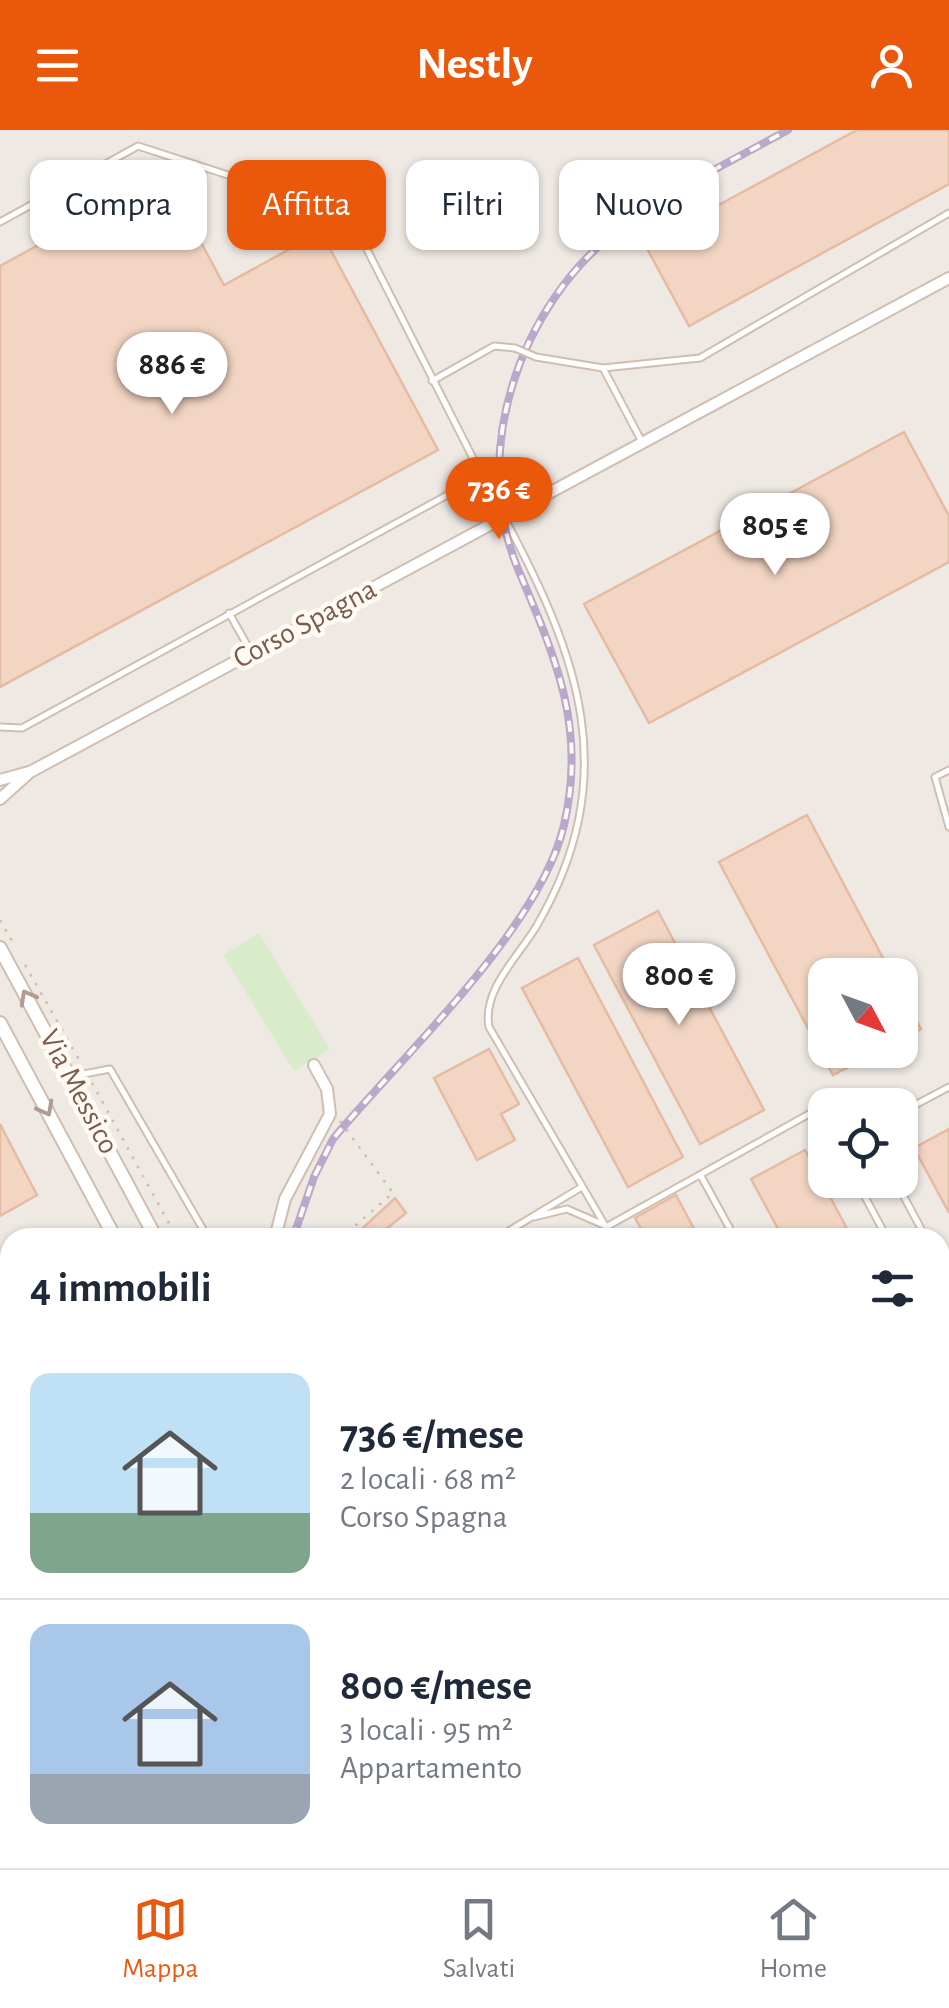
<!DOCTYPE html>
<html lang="it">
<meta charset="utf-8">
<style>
body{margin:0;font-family:"Alegreya Sans",sans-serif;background:#f2f2f3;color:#1f2937;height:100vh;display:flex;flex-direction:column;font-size:38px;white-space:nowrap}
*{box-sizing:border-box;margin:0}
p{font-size:32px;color:#747a83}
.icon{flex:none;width:55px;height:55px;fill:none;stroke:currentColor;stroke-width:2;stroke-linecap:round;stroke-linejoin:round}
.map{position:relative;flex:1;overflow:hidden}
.panel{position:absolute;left:0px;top:1098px;width:950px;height:642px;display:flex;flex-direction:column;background:#fff;border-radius:30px 30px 0 0;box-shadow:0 2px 8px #0004}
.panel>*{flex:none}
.top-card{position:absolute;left:30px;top:30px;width:890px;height:90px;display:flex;gap:20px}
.needle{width:65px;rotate:131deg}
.controls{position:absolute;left:808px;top:828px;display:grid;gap:20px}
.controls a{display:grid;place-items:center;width:110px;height:110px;border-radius:20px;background:#fff;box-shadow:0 2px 8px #0004;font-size:50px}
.price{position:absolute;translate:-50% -85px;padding:0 22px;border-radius:35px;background:#fff;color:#222;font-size:32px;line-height:65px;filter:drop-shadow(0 2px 5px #0008)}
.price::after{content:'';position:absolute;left:50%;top:60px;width:30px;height:22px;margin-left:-15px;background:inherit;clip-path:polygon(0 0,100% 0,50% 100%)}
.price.selected{background:#ea580c;color:#fff}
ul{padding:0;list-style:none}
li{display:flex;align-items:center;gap:30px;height:250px;padding:0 30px}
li+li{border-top:2px solid #e0e1e3}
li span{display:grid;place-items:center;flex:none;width:280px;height:200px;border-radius:20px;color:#555}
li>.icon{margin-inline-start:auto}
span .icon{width:120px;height:120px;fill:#fffc;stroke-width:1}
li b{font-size:42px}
h2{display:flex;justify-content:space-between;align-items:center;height:120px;padding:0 30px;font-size:42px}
.tag{padding:0 35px;border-radius:20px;background:#fff;box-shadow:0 2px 8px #0004;font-size:35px;line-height:90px}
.tag.selected{background:#ea580c;color:#fff}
header{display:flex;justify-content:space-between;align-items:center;height:130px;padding:0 30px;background:#ea580c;color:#fff;font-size:45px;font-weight:700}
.tabs{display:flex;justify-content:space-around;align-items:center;height:140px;border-top:2px solid #e0e1e3;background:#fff;font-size:28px;color:#747a83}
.tabs a{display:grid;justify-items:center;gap:5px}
.tabs .selected{color:#ea580c}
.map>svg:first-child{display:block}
.industrial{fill:#efe9e4;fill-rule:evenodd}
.green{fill:#d8ecc9}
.building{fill:#f3d5c3;stroke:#e6bba3;stroke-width:2.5}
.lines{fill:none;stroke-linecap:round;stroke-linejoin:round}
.service-casing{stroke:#d1beb0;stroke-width:9}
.minor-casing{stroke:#d1beb0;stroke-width:14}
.tertiary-casing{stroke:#d1beb0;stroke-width:16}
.path{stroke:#d9b8a5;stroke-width:2.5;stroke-dasharray:2.5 8;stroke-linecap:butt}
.service{stroke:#fff;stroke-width:5}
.minor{stroke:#fff;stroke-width:10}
.tertiary{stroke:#fff;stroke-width:12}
.rail-casing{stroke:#b9a8c9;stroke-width:8}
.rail{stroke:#fffaf3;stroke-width:4;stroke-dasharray:11;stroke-linecap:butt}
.service-bridge-casing{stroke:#d1beb0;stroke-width:9;stroke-linecap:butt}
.service-bridge{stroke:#fff;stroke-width:5}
.oneway{stroke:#af9d94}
.labels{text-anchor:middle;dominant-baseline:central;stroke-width:9;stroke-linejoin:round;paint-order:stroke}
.street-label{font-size:30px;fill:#7a5c4d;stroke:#fffaf3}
</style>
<header><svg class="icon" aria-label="menu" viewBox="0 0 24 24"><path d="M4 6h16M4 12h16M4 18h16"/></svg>Nestly<svg class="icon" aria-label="person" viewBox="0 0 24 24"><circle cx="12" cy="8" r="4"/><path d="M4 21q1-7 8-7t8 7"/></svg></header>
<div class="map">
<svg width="949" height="1738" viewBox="0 0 949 1738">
<rect width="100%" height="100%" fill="#fdf6ec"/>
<path class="industrial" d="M0,0H949V1738H0ZM825,845H900V920H825ZM825,975H900V1050H825ZM10,1108H940V1730H10Z"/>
<polygon class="green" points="259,803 330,919 294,941 223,825"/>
<g class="building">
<polygon points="857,0 949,0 949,54 689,196 645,115"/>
<polygon points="165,46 224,155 321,102 438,320 0,557 0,136"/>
<polygon points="904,302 949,386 949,432 649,593 584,474"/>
<polygon points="807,685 892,845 825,845 825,920 881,920 833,945 719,732"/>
<polygon points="658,781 764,980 700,1014 594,815"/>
<polygon points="578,828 683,1027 628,1057 522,858"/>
<polygon points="900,860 921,899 900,910"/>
<polygon points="489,919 519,974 501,984 515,1010 477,1030 434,948"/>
<polygon points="0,994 37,1065 0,1086"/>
<polygon points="949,999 949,1083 914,1018"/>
<polygon points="805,1020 852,1108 783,1108 751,1049"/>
<polygon points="676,1065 699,1108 646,1108 635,1088"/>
<polygon points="395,1068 406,1083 386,1099 352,1108"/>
</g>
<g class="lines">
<g class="service-casing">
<g id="service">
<polyline points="0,92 138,16 349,84 482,346 22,598 0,597"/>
<polyline points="536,227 603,238 642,312"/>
<polyline points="603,238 700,228 949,83"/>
<polyline points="432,251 494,216 515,218"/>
<path d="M504,387C579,527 624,647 536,797C518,827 482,860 489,897L606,1097"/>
<polyline points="229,483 250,520"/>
<polyline points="949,640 935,647 949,697"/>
<polyline points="73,946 110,939 208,1108"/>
<polyline points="900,983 949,957"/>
<polyline points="701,1046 735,1108"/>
<polyline points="856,1050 887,1108"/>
<polyline points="895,1050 926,1108"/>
<polyline points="534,1087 567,1079 604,1095"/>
<polyline points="497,1108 580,1058"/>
<polyline points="613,1108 606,1097 818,979 825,993"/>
<polyline points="940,1135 949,1152"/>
<polyline points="940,1204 949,1221"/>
<polyline points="940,1481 949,1498"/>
<polyline points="0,1579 10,1574"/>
<polyline points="940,1593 949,1588"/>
<polyline points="0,1616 10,1610"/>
<polyline points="940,1703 949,1719"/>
<polyline points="187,1730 191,1738"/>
<polyline points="419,1730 424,1738"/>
<polyline points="544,1730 548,1738"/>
<polyline points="90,1738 106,1730"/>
<polyline points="147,1738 162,1730"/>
</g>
</g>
<g class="minor-casing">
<g id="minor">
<polyline points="0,650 29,642"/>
<polyline points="0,669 30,642 949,148"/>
<polyline points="275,1108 285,1069 330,984 327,959 314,935"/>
<polyline points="0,1311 10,1306"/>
</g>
</g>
<g class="tertiary-casing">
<g id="tertiary">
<polyline points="0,818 156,1108"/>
<polyline points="0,893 115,1108"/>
<polyline points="448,1730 452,1738"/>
<polyline points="490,1730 494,1738"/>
</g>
</g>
<g class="path">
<polyline points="0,790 12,811"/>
<polyline points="25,835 81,933"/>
<polyline points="92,953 177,1108"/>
<polyline points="340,991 393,1063 341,1108"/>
<polyline points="507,1730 511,1738"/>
</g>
<use href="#service" class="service"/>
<use href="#minor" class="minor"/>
<use href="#tertiary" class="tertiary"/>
<g class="rail-casing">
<g id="rail">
<path d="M293,1108L314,1047L333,1009C402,926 541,797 564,695C587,596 555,527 518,439C469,322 520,175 618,100C670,61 731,31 788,0"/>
<polyline points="522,1730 526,1738"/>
</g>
</g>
<use href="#rail" class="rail"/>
<g class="service-bridge-casing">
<polyline id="service-bridge" points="515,218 536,227"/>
</g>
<use href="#service-bridge" class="service-bridge"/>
</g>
<defs><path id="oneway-chevron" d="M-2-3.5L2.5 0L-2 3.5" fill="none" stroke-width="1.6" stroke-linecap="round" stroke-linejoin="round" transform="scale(2.5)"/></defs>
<g class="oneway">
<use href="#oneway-chevron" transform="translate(27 867) rotate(-119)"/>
<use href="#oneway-chevron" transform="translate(46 979) rotate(62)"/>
</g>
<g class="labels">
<g class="street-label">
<text transform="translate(305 494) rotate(-28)">Corso Spagna</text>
<text transform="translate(79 962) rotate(62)">Via Messico</text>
</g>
</g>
</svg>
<div class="controls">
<a><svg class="needle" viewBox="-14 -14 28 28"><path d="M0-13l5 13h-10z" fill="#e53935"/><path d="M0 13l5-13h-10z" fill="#747a83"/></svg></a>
<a><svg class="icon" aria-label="locate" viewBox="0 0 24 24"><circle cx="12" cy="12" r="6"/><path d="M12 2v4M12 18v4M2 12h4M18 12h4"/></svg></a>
</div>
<b class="price" style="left:172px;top:287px">886 €</b>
<b class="price selected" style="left:499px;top:412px">736 €</b>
<b class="price" style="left:775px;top:448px">805 €</b>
<b class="price" style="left:679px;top:898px">800 €</b>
<div class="top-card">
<a class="tag">Compra</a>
<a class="tag selected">Affitta</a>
<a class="tag">Filtri</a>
<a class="tag">Nuovo</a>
</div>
<section class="panel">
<h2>4 immobili<svg class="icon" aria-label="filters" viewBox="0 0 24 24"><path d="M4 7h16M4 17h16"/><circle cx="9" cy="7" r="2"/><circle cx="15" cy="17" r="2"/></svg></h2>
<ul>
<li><span style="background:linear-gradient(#bfe0f5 70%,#7fa58c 0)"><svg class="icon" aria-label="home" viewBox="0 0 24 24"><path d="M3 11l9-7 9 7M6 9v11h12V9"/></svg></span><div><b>736 €/mese</b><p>2 locali · 68 m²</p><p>Corso Spagna</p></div></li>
<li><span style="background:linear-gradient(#a9c7e8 75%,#9aa5b1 0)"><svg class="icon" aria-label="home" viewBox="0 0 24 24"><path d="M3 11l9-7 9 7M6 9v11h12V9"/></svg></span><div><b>800 €/mese</b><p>3 locali · 95 m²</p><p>Appartamento</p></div></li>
</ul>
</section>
</div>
<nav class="tabs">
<a class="selected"><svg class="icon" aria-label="map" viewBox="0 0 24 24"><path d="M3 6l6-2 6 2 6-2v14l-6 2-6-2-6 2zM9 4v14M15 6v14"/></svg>Mappa</a>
<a><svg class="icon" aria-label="saved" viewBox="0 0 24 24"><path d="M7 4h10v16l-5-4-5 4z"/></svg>Salvati</a>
<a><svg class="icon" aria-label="home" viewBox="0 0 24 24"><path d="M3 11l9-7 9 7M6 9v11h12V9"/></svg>Home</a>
</nav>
